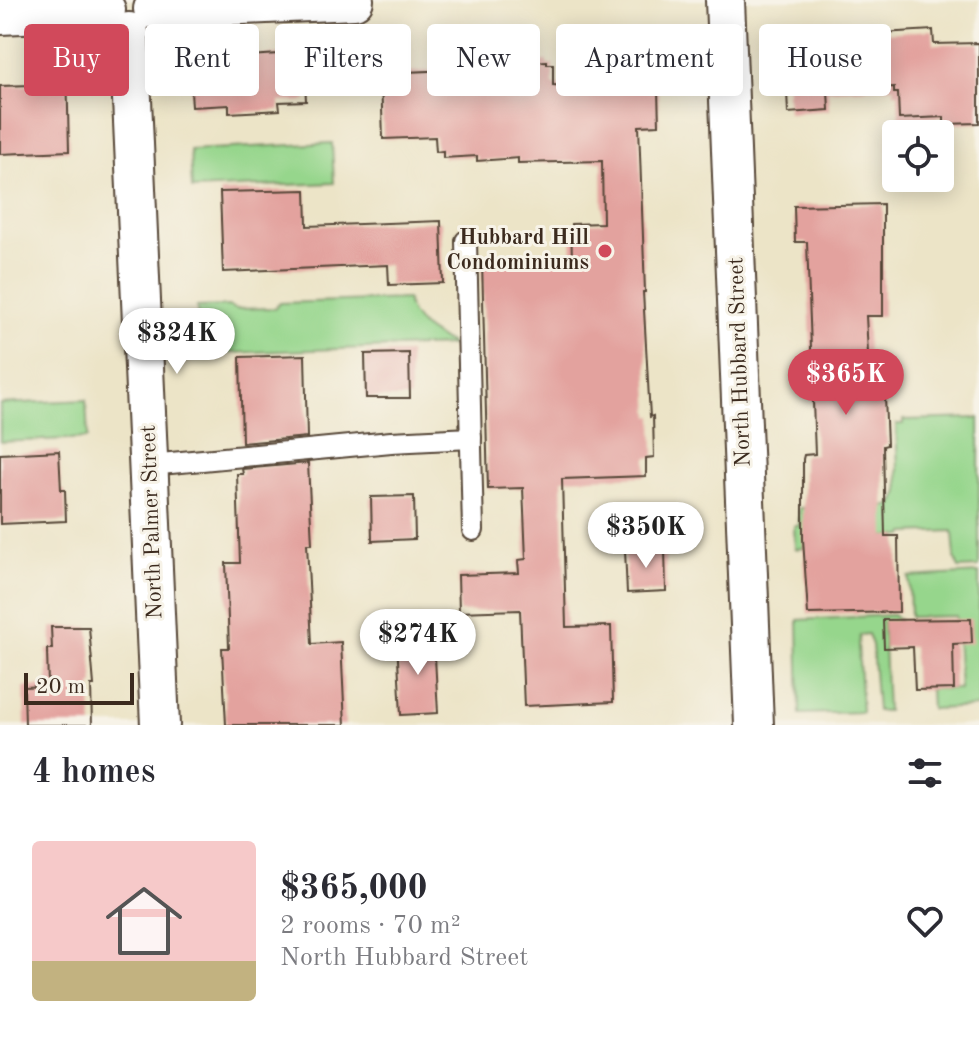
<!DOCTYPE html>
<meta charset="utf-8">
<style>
body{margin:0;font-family:"Old Standard TT",serif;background:#f7f7f7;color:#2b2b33;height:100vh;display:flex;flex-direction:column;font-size:30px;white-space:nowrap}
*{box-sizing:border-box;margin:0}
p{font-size:26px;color:#7c7c81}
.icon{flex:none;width:44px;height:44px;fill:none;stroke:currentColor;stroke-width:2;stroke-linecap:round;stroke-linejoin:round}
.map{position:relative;height:725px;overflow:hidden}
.drawer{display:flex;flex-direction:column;background:#fff;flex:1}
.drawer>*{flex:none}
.banner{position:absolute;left:24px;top:24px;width:932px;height:72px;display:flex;gap:16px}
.fabs{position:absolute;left:882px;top:120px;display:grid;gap:16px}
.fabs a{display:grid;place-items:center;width:72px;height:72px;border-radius:8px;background:#fff;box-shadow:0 4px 20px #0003;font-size:40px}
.scale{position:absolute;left:24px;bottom:20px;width:110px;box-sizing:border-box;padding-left:8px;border:4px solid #3b2a1e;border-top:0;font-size:22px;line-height:28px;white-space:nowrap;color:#3b2a1e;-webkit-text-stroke:6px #f7f3e8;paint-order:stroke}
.price{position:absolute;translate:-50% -68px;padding:0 18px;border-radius:28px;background:#fff;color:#222;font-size:26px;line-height:52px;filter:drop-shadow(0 2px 4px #0008)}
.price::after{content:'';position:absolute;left:50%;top:48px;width:24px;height:18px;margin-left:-12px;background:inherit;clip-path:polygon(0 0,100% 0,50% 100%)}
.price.on{background:#d1495b;color:#fff}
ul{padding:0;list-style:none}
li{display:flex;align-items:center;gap:24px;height:200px;padding:0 32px}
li+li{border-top:2px solid #e1e1e2}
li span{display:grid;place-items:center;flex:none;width:224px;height:160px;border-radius:8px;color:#555}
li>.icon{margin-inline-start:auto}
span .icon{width:96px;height:96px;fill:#fffc;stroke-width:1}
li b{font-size:34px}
h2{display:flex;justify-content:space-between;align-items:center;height:96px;padding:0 32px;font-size:34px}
.pill{padding:0 28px;border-radius:8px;background:#fff;box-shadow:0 4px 20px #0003;font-size:28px;line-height:72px}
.pill.on{background:#d1495b;color:#fff}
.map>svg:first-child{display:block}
.green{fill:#96d68c;stroke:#688055;stroke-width:2}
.building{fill:#e3a29e}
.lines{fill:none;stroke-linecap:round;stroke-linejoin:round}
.service-casing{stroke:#564637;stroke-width:24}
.minor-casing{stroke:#564637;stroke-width:42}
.service{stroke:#fff;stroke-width:20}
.minor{stroke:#fff;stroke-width:38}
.poi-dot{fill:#d1495b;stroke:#f7f3e8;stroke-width:3}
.labels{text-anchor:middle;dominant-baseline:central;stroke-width:6;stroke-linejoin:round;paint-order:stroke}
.poi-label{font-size:22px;font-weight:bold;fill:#3b2a1e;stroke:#f7f3e8;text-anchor:end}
.street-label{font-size:22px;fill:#3b2a1e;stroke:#f7f3e8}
</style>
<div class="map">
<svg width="979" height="725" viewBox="0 0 979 725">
<rect width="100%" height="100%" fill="#f7f3e8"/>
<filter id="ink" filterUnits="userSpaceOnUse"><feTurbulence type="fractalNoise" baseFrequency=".0125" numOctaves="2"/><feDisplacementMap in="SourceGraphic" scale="16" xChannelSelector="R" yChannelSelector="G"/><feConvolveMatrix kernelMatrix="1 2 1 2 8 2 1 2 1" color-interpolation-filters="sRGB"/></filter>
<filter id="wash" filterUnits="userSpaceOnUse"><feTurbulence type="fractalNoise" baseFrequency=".006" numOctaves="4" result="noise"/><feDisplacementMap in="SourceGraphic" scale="32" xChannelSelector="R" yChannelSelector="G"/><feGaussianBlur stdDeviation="1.8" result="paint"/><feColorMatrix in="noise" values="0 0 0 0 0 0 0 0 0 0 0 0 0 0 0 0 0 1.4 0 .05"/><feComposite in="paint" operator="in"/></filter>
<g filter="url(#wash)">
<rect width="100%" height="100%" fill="#ece4c7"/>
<g class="green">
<polygon points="332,143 334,183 192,189 190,150"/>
<path d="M407,299C410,323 433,335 453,345L199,354L197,307L228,306L235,309L275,308L279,303Z"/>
<polygon points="86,400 88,438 0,442 0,404"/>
<polygon points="979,418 979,567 959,568 955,559 953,531 905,533 904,536 804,539 804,548 795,549 794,526 799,526 799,508 889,506 895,501 899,492 896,424 903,424 903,420"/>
<polygon points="979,573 979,707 931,709 930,689 960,689 956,616 910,617 909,577"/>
<polygon points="893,615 901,621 883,622 887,711 877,711 872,645 868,634 860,635 858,645 862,712 800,714 798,620"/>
</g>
<g id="blocks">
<g class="building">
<polygon points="933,30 934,44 979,43 979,123 944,124 944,117 899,119 898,93 894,93 894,87 828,90 829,110 788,113 785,48 794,38"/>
<polygon points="653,49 654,57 657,57 659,125 639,126 645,292 643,292 650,417 653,416 654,457 646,458 646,476 562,479 566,627 611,626 613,702 524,706 520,610 459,612 458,575 519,573 518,560 526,559 523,488 488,489 482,261 572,259 571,224 603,223 602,161 518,163 518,158 477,161 477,156 443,158 443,151 436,152 435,137 383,139 381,78 406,77 406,72 451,70 451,67 547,61 547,64 553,64 553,85 611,89 610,50"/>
<polygon points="279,54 288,62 304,61 306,101 279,102 280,110 229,113 229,105 192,107 189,60"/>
<polygon points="67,67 69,151 0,154 0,86 32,85 31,68"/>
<polygon points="306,190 307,226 441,221 443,283 389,285 388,265 223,272 220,192"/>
<polygon points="883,204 883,316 866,316 869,373 884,373 887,445 883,446 885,536 898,536 899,612 808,614 803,539 803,459 804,455 815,454 807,242 795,242 794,206"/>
<polygon points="409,353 410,398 366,398 365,354"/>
<polygon points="305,355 307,437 242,443 240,357"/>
<polygon points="59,451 61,490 65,490 66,521 0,524 0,454"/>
<polygon points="308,463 312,544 307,544 312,644 341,642 345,725 226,725 222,648 229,648 226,563 240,563 237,474 243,474 242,469"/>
<polygon points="414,496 415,539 372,541 371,497"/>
<polygon points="665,548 666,591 627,593 625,550"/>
<polygon points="971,619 972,643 953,644 954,689 915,690 913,647 884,648 883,620"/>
<polygon points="51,627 89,627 94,685 91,685 92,725 25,725 24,687 48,686 47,649 52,649"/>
<polygon points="434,639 438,713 401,715 397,641"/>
</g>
</g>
</g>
<g filter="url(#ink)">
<use href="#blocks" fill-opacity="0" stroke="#564637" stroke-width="2"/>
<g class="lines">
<g class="service-casing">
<g id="service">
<polyline points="466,241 473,530"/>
<polyline points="150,465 391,442 471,438"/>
</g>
</g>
<g class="minor-casing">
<g id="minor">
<polyline points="725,0 754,725"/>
<polyline points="153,9 354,0"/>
<polyline points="0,15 106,10"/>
<polyline points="129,32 160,725"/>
</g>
</g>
<use href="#service" class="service"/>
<use href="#minor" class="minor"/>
</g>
</g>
<circle class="poi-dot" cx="605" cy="251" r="8"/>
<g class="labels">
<g class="poi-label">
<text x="589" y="238">Hubbard Hill<tspan x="589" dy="25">Condominiums</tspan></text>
</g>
<g class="street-label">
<text transform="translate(740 362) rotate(-92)">North Hubbard Street</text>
<text transform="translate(152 522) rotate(-92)">North Palmer Street</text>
</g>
</g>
</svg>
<div class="fabs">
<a><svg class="icon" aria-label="locate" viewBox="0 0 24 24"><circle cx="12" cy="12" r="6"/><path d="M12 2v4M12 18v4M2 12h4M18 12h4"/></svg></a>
</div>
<div class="scale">20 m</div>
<b class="price" style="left:177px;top:376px">$324K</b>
<b class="price on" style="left:846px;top:417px">$365K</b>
<b class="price" style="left:646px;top:570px">$350K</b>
<b class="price" style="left:418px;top:677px">$274K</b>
<div class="banner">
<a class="pill on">Buy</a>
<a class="pill">Rent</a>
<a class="pill">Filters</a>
<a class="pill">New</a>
<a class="pill">Apartment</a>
<a class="pill">House</a>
</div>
</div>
<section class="drawer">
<h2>4 homes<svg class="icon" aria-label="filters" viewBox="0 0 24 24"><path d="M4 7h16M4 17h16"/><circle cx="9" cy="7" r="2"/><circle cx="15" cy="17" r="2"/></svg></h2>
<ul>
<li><span style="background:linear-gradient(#f6c9c9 75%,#c2b280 0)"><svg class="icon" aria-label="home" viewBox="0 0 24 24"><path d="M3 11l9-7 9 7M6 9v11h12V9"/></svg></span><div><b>$365,000</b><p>2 rooms · 70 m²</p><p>North Hubbard Street</p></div><svg class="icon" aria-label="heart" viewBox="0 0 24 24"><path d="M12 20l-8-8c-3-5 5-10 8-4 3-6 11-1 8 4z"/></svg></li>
</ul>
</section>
